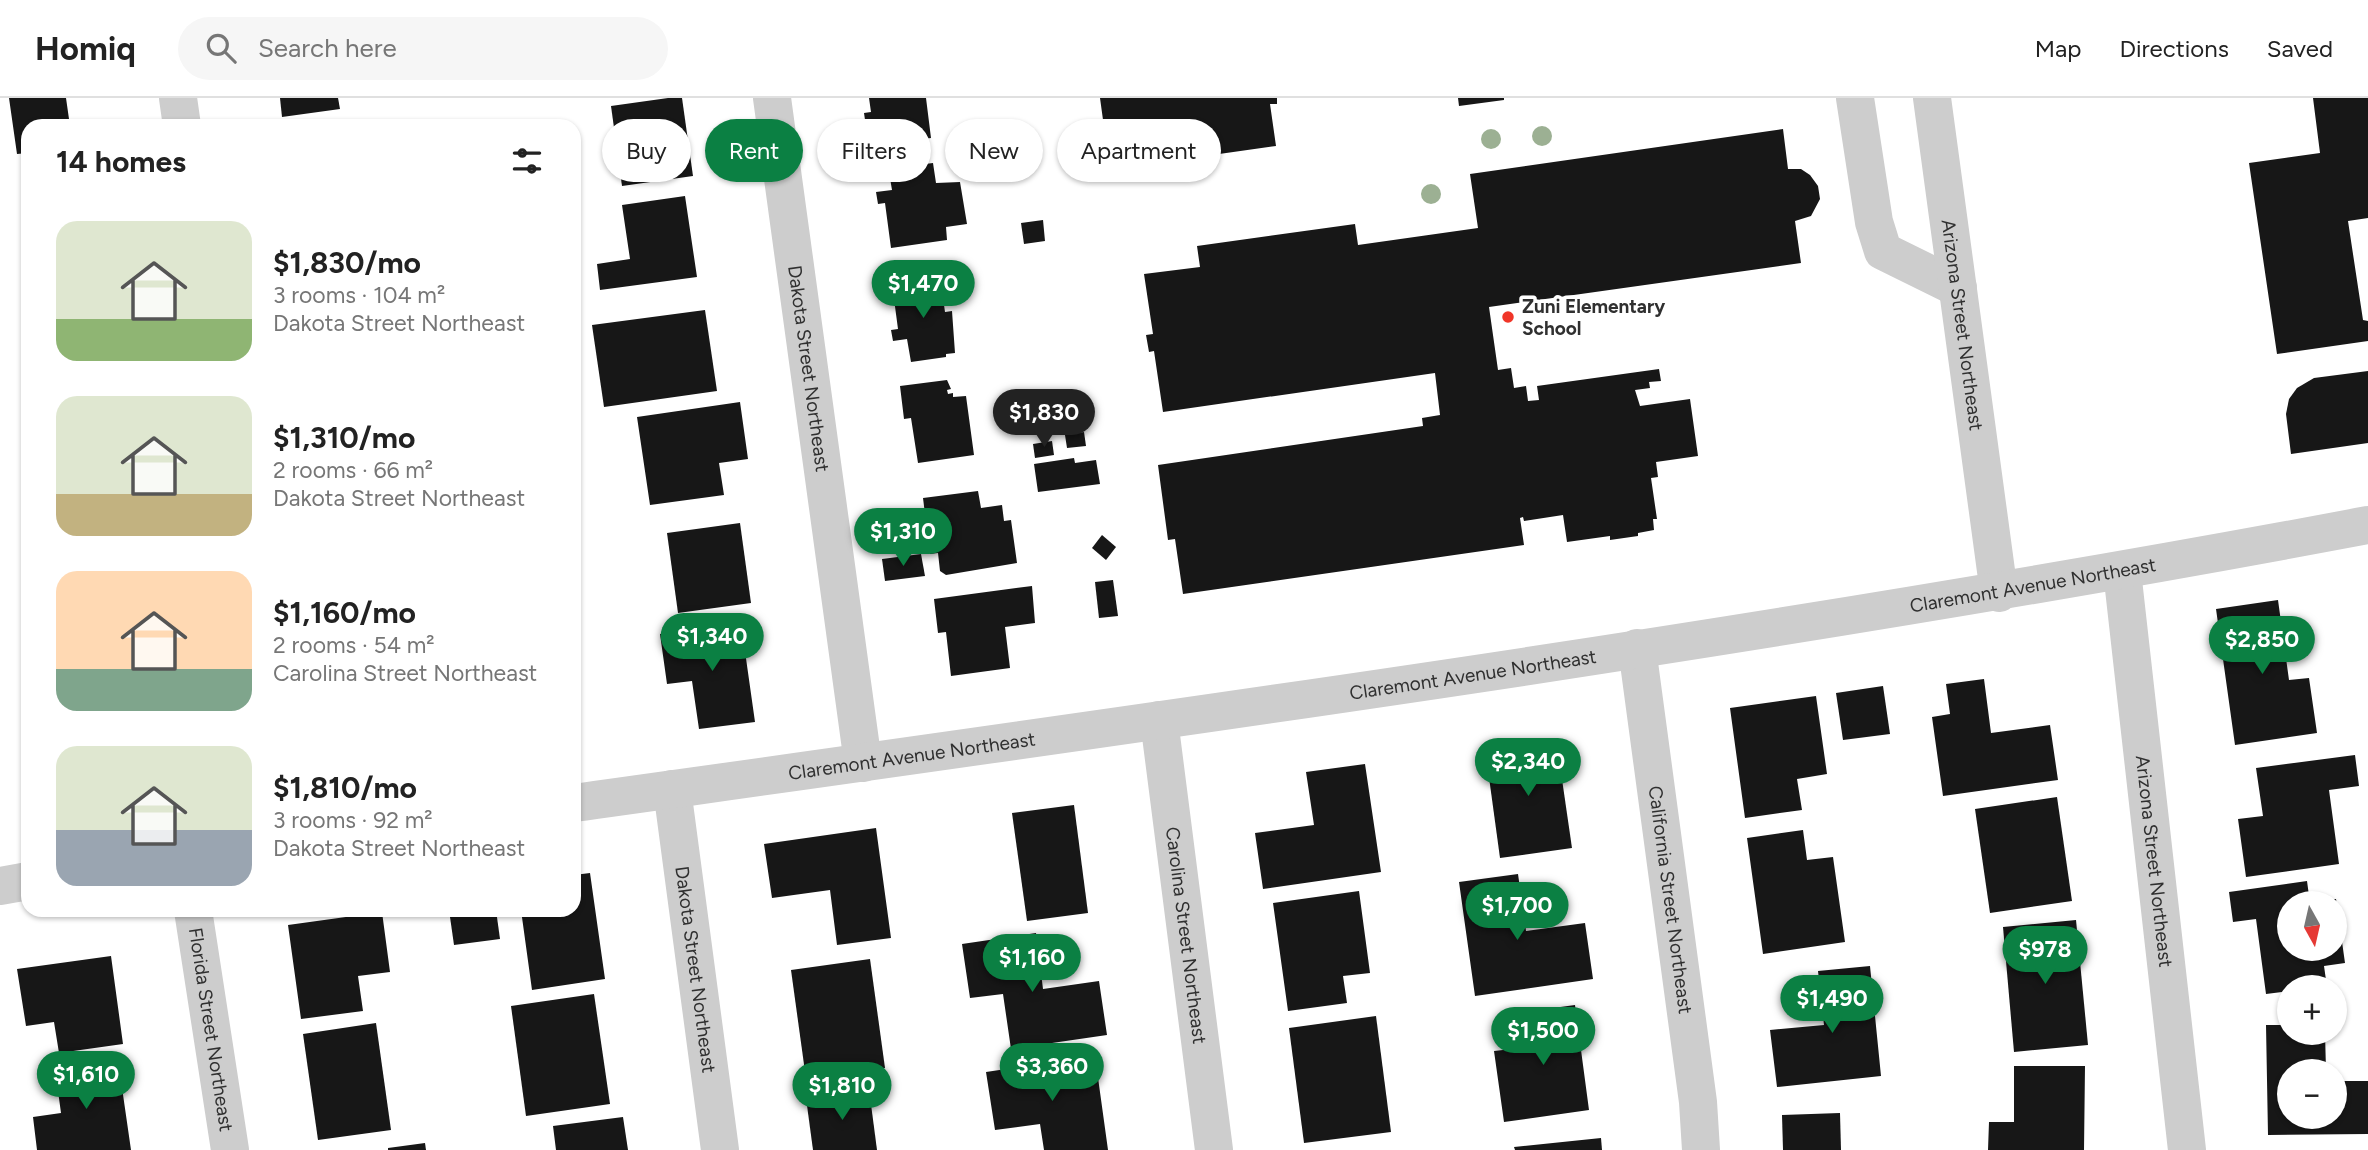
<!DOCTYPE html>
<meta charset="utf-8">
<style>
body{margin:0;font-family:Figtree,sans-serif;background:#f6f6f6;color:#222;height:100vh;display:flex;flex-direction:column;font-size:26px;white-space:nowrap}
*{box-sizing:border-box;margin:0}
p{font-size:23px;color:#767676}
.icon{flex:none;width:38px;height:38px;fill:none;stroke:currentColor;stroke-width:2;stroke-linecap:round;stroke-linejoin:round}
.map{position:relative;flex:1;overflow:hidden}
.details{position:absolute;left:21px;top:21px;width:560px;height:798px;display:flex;flex-direction:column;background:#fff;border-radius:21px;box-shadow:0 2px 5px #0004}
.details>*{flex:none}
.guide{position:absolute;left:602px;top:21px;width:665px;height:63px;display:flex;gap:14px}
.needle{width:46px;rotate:172deg}
.controls{position:absolute;left:2277px;top:793px;display:grid;gap:14px}
.controls a{display:grid;place-items:center;width:70px;height:70px;border-radius:50%;background:#fff;box-shadow:0 2px 5px #0004;font-size:35px}
.price{position:absolute;translate:-50% -60px;padding:0 16px;border-radius:24px;background:#0b8043;color:#fff;font-size:23px;line-height:46px;filter:drop-shadow(0 2px 4px #0008)}
.price::after{content:'';position:absolute;left:50%;top:42px;width:21px;height:16px;margin-left:-10px;background:inherit;clip-path:polygon(0 0,100% 0,50% 100%)}
.price.current{background:#222;color:#fff}
ul{padding:0;list-style:none}
li{display:flex;align-items:center;gap:21px;height:175px;padding:0 35px}
li span{display:grid;place-items:center;flex:none;width:196px;height:140px;border-radius:21px;color:#555}
li>.icon{margin-inline-start:auto}
span .icon{width:84px;height:84px;fill:#fffc;stroke-width:1}
li b{font-size:30px}
h2{display:flex;justify-content:space-between;align-items:center;height:84px;padding:0 35px;font-size:30px}
.chip{padding:0 24px;border-radius:32px;background:#fff;box-shadow:0 2px 5px #0004;font-size:24px;line-height:63px}
.chip.current{background:#0b8043;color:#fff}
header{display:flex;align-items:center;gap:42px;box-sizing:border-box;height:98px;padding:0 35px;background:#fff;border-bottom:2px solid #e0e0e0}
header strong{font-size:33px}
nav{display:flex;gap:38px;margin-inline-start:auto;font-size:24px}
.search{width:490px;height:63px;background:#f6f6f6;display:flex;align-items:center;gap:18px;box-sizing:border-box;padding:0 24px;border-radius:38px;color:#767676;font-size:26px}
.map>svg:first-child{display:block}
.building{fill:#171717}
.lines{fill:none;stroke-linecap:round;stroke-linejoin:round}
.minor{stroke:#cdcdcd;stroke-width:38}
.tree{fill:#9cb093}
.poi-dot{fill:#f03528;stroke:#fff;stroke-width:2.5}
.labels{text-anchor:middle;dominant-baseline:central;stroke-width:7;stroke-linejoin:round;paint-order:stroke}
.poi-label{font-size:19px;font-weight:bold;fill:#303030;stroke:#fff;text-anchor:start}
.street-label{font-size:19px;fill:#303030;stroke:#fff}
</style>
<header>
<strong>Homiq</strong>
<div class="search"><svg class="icon" aria-label="search" viewBox="0 0 24 24"><circle cx="10" cy="10" r="6"/><path d="M15 15l6 6"/></svg>Search here</div>
<nav><a>Map</a><a>Directions</a><a>Saved</a></nav>
</header>
<div class="map">
<svg width="2368" height="1052" viewBox="0 0 2368 1052">
<rect width="100%" height="100%" fill="#fff"/>
<g class="building">
<polygon points="9,0 66,0 70,28 28,28 28,55 17,56"/>
<polygon points="280,0 338,0 340,11 282,19"/>
<polygon points="668,0 682,0 693,78 622,88 611,8"/>
<polygon points="869,0 926,0 931,40 869,49 864,15 871,14"/>
<polygon points="1100,0 1277,0 1277,6 1270,6 1276,48 1184,61 1186,70 1111,80"/>
<polygon points="1458,0 1504,0 1504,2 1459,8"/>
<polygon points="2313,0 2368,0 2368,120 2348,123 2363,222 2368,223 2368,243 2277,256 2249,65 2320,55"/>
<polygon points="1783,31 1788,71 1801,71 1810,77 1818,88 1820,101 1811,118 1795,123 1801,165 1489,209 1498,272 1511,270 1514,290 1526,288 1528,303 1539,302 1537,288 1659,271 1661,283 1649,284 1650,290 1635,292 1640,308 1690,301 1698,358 1656,364 1658,379 1651,380 1657,421 1653,421 1654,432 1638,435 1638,438 1610,442 1610,438 1567,444 1563,417 1524,423 1523,419 1520,420 1524,447 1183,496 1175,441 1168,442 1158,367 1423,328 1422,320 1440,317 1435,275 1163,314 1154,253 1149,254 1146,237 1153,236 1144,176 1200,169 1197,148 1355,126 1358,147 1478,130 1470,76"/>
<polygon points="924,63 925,66 933,65 936,85 960,84 967,126 946,129 947,142 891,150 885,105 878,106 876,94 892,92 888,68"/>
<polygon points="685,98 697,179 600,192 597,166 630,161 622,107"/>
<polygon points="1043,122 1045,143 1024,146 1021,125"/>
<polygon points="940,179 945,214 952,213 955,255 946,256 946,259 911,264 907,241 893,243 891,232 898,231 892,186"/>
<polygon points="28,189 28,225 26,225 21,190"/>
<polygon points="705,212 717,293 604,309 592,227"/>
<polygon points="2368,273 2368,345 2291,356 2286,316 2289,301 2297,290 2314,280"/>
<polygon points="947,282 951,291 947,292 948,296 953,295 953,299 966,298 974,357 918,365 911,320 904,321 900,288"/>
<polygon points="740,304 748,361 719,365 724,397 650,407 637,319"/>
<polygon points="1084,334 1086,348 1067,350 1065,337"/>
<polygon points="1052,343 1054,357 1035,360 1033,346"/>
<polygon points="1074,360 1075,365 1096,362 1100,386 1038,394 1034,366"/>
<polygon points="978,393 981,410 1002,407 1004,423 1011,422 1017,465 946,477 940,473 938,455 930,456 923,400"/>
<polygon points="740,425 751,505 678,515 667,435"/>
<polygon points="1102,437 1116,449 1106,462 1092,450"/>
<polygon points="921,456 925,478 885,483 882,461"/>
<polygon points="1113,482 1118,518 1099,520 1095,484"/>
<polygon points="1032,488 1035,525 1005,529 1010,570 951,578 946,534 938,535 934,501"/>
<polygon points="2278,502 2289,582 2309,580 2317,635 2235,647 2216,511"/>
<polygon points="741,525 755,624 699,631 692,583 667,586 660,536"/>
<polygon points="1984,581 1991,635 2050,627 2058,682 1943,698 1932,619 1950,616 1946,586"/>
<polygon points="1883,588 1890,636 1843,642 1836,595"/>
<polygon points="1816,598 1827,676 1797,681 1802,712 1745,720 1730,610"/>
<polygon points="1556,640 1572,750 1500,760 1485,650"/>
<polygon points="2355,657 2359,688 2329,692 2339,766 2246,779 2238,721 2263,718 2256,670"/>
<polygon points="1365,666 1381,774 1263,791 1255,735 1314,727 1306,674"/>
<polygon points="2057,699 2072,803 1990,815 1975,711"/>
<polygon points="1074,707 1088,815 1027,823 1012,715"/>
<polygon points="876,730 891,840 837,847 830,792 772,800 764,746"/>
<polygon points="1803,732 1807,762 1833,759 1845,844 1763,856 1747,740"/>
<polygon points="590,775 605,881 532,892 521,812 574,812 574,777"/>
<polygon points="1518,776 1526,833 1585,825 1593,881 1475,898 1459,784"/>
<polygon points="2307,783 2310,805 2289,805 2289,850 2334,850 2334,805 2320,803 2336,801 2345,865 2324,868 2327,889 2289,889 2289,893 2266,896 2256,821 2233,824 2229,794"/>
<polygon points="1359,793 1370,875 1343,878 1347,905 1288,913 1273,805"/>
<polygon points="449,812 496,812 500,841 454,847"/>
<polygon points="382,814 390,874 358,878 363,913 301,921 288,827"/>
<polygon points="2076,822 2088,947 2014,954 2003,829"/>
<polygon points="1036,835 1043,891 1099,883 1107,937 1011,951 1003,896 970,900 962,846"/>
<polygon points="111,858 123,946 59,955 54,924 26,928 17,871"/>
<polygon points="870,861 885,970 806,981 791,872"/>
<polygon points="1870,868 1881,978 1777,989 1770,932 1824,927 1818,873"/>
<polygon points="594,896 610,1006 526,1018 511,908"/>
<polygon points="1575,907 1589,1012 1504,1024 1494,953 1521,950 1516,915"/>
<polygon points="1376,918 1391,1034 1304,1045 1289,930"/>
<polygon points="376,925 391,1032 318,1042 303,936"/>
<polygon points="2266,927 2289,927 2289,934 2325,934 2326,973 2289,973 2289,1018 2334,1018 2334,983 2368,983 2368,1036 2268,1037"/>
<polygon points="1095,958 1108,1052 1044,1052 1040,1026 995,1032 986,974"/>
<polygon points="118,962 131,1052 37,1052 33,1019 61,1015 55,971"/>
<polygon points="2014,968 2085,968 2084,1052 1988,1052 1989,1024 2014,1024"/>
<polygon points="869,991 877,1052 813,1052 806,1000"/>
<polygon points="1840,1015 1841,1052 1783,1052 1782,1017"/>
<polygon points="623,1019 628,1052 556,1052 553,1028"/>
<polygon points="1601,1040 1602,1052 1515,1052 1514,1049"/>
<polygon points="425,1045 426,1052 388,1052 388,1050"/>
</g>
<g class="lines">
<g class="minor">
<polyline points="178,0 182,28"/>
<path id="s1" d="M772,0L863,665"/>
<polyline points="1855,0 1874,124 1883,153 1958,190"/>
<path id="s2" d="M1932,0L1999,495"/>
<path id="s3" d="M2122,473L2187,1052"/>
<path id="s4" d="M1637,550L1698,1004L1701,1052"/>
<path id="s5" d="M1159,622L1214,1052"/>
<path id="s6" d="M672,691L720,1052"/>
<path id="s7" d="M574,705C1173,621 1773,539 2368,427"/>
<polyline points="0,788 28,783"/>
<path id="s8" d="M193,812L230,1052"/>
</g>
</g>
<g class="tree">
<circle cx="1542" cy="38" r="10"/>
<circle cx="1491" cy="41" r="10"/>
<circle cx="1431" cy="96" r="10"/>
</g>
<circle class="poi-dot" cx="1508" cy="219" r="7"/>
<g class="labels">
<g class="poi-label">
<text x="1522" y="208">Zuni Elementary<tspan x="1522" dy="22">School</tspan></text>
</g>
<g class="street-label">
<text stroke="none"><textPath href="#s2" startOffset="229">Arizona Street Northeast</textPath></text>
<text stroke="none"><textPath href="#s1" startOffset="273">Dakota Street Northeast</textPath></text>
<text stroke="none"><textPath href="#s7" startOffset="1475">Claremont Avenue Northeast</textPath></text>
<text stroke="none"><textPath href="#s7" startOffset="908">Claremont Avenue Northeast</textPath></text>
<text stroke="none"><textPath href="#s7" startOffset="341">Claremont Avenue Northeast</textPath></text>
<text stroke="none"><textPath href="#s3" startOffset="292">Arizona Street Northeast</textPath></text>
<text stroke="none"><textPath href="#s4" startOffset="254">California Street Northeast</textPath></text>
<text stroke="none"><textPath href="#s5" startOffset="217">Carolina Street Northeast</textPath></text>
<text stroke="none"><textPath href="#s6" startOffset="182">Dakota Street Northeast</textPath></text>
<text stroke="none"><textPath href="#s8" startOffset="121">Florida Street Northeast</textPath></text>
</g>
</g>
</svg>
<div class="controls">
<a><svg class="needle" viewBox="-14 -14 28 28"><path d="M0-13l5 13h-10z" fill="#e53935"/><path d="M0 13l5-13h-10z" fill="#767676"/></svg></a>
<a>+</a>
<a>−</a>
</div>
<b class="price" style="left:923px;top:222px">$1,470</b>
<b class="price current" style="left:1044px;top:351px">$1,830</b>
<b class="price" style="left:903px;top:470px">$1,310</b>
<b class="price" style="left:712px;top:575px">$1,340</b>
<b class="price" style="left:2262px;top:578px">$2,850</b>
<b class="price" style="left:1528px;top:700px">$2,340</b>
<b class="price" style="left:1517px;top:844px">$1,700</b>
<b class="price" style="left:2045px;top:888px">$978</b>
<b class="price" style="left:1032px;top:896px">$1,160</b>
<b class="price" style="left:1832px;top:937px">$1,490</b>
<b class="price" style="left:1543px;top:969px">$1,500</b>
<b class="price" style="left:1052px;top:1005px">$3,360</b>
<b class="price" style="left:86px;top:1013px">$1,610</b>
<b class="price" style="left:842px;top:1024px">$1,810</b>
<div class="guide">
<a class="chip">Buy</a>
<a class="chip current">Rent</a>
<a class="chip">Filters</a>
<a class="chip">New</a>
<a class="chip">Apartment</a>
</div>
<section class="details">
<h2>14 homes<svg class="icon" aria-label="filters" viewBox="0 0 24 24"><path d="M4 7h16M4 17h16"/><circle cx="9" cy="7" r="2"/><circle cx="15" cy="17" r="2"/></svg></h2>
<ul>
<li><span style="background:linear-gradient(#dfe7d0 70%,#8fb573 0)"><svg class="icon" aria-label="home" viewBox="0 0 24 24"><path d="M3 11l9-7 9 7M6 9v11h12V9"/></svg></span><div><b>$1,830/mo</b><p>3 rooms · 104 m²</p><p>Dakota Street Northeast</p></div></li>
<li><span style="background:linear-gradient(#dfe7d0 70%,#c2b280 0)"><svg class="icon" aria-label="home" viewBox="0 0 24 24"><path d="M3 11l9-7 9 7M6 9v11h12V9"/></svg></span><div><b>$1,310/mo</b><p>2 rooms · 66 m²</p><p>Dakota Street Northeast</p></div></li>
<li><span style="background:linear-gradient(#ffd9b3 70%,#7fa58c 0)"><svg class="icon" aria-label="home" viewBox="0 0 24 24"><path d="M3 11l9-7 9 7M6 9v11h12V9"/></svg></span><div><b>$1,160/mo</b><p>2 rooms · 54 m²</p><p>Carolina Street Northeast</p></div></li>
<li><span style="background:linear-gradient(#dfe7d0 60%,#9aa5b1 0)"><svg class="icon" aria-label="home" viewBox="0 0 24 24"><path d="M3 11l9-7 9 7M6 9v11h12V9"/></svg></span><div><b>$1,810/mo</b><p>3 rooms · 92 m²</p><p>Dakota Street Northeast</p></div></li>
</ul>
</section>
</div>
